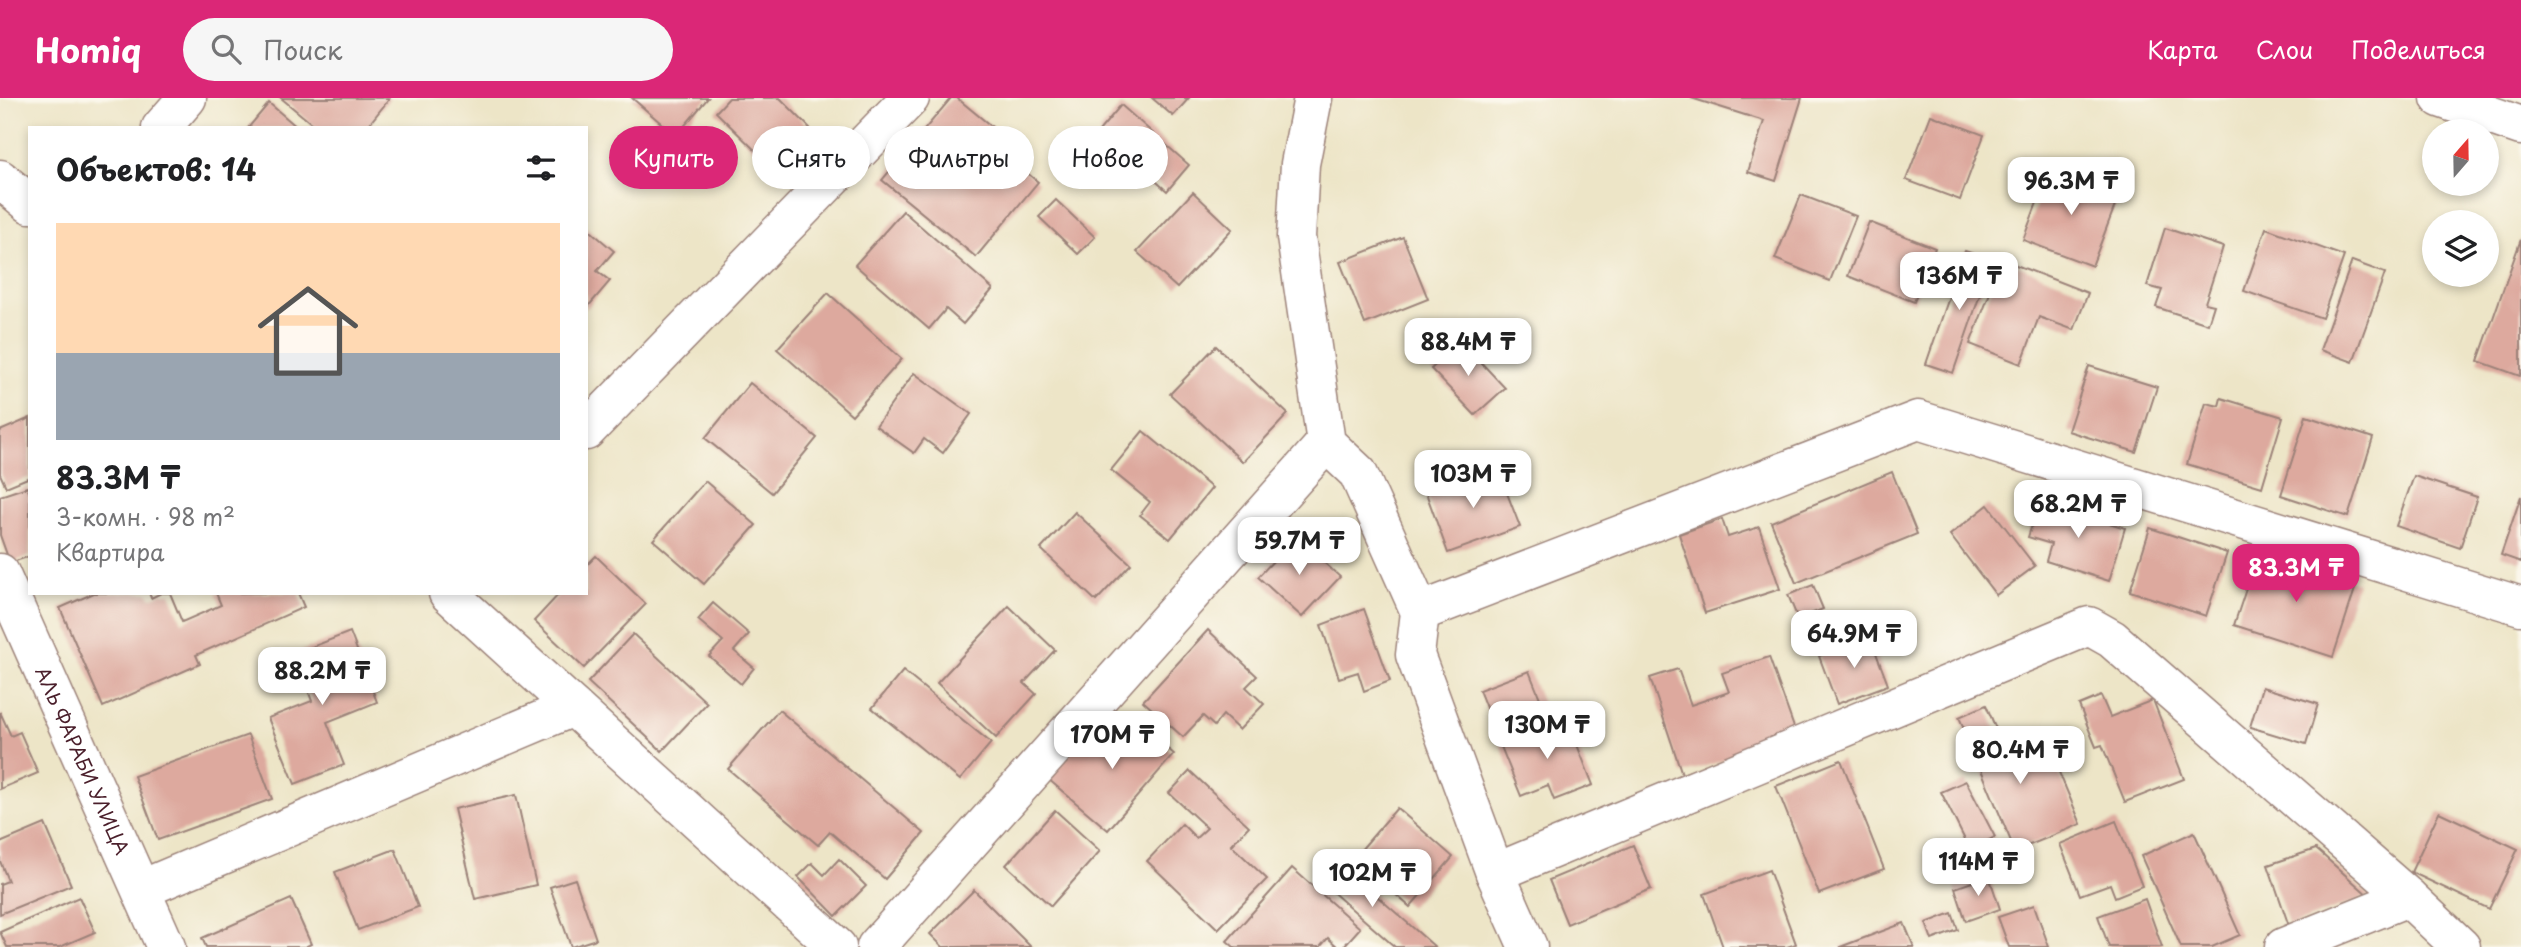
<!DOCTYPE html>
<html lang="ru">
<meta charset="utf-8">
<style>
body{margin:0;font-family:"Playpen Sans",sans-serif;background:#f6f6f6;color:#202124;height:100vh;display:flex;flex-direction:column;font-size:26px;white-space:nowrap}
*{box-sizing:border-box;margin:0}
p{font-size:23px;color:#757577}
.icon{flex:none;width:38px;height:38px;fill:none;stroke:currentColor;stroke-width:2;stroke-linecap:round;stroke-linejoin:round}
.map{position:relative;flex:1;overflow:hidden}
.side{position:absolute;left:28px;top:28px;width:560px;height:469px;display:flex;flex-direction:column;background:#fff;border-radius:0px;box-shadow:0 4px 10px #0003}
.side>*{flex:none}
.top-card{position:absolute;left:609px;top:28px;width:665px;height:63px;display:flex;gap:14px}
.needle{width:46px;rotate:20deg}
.buttons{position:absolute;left:2422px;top:21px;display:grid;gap:14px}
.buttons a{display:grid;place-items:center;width:77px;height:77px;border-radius:50%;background:#fff;box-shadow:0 4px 10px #0003;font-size:35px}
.price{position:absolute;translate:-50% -60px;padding:0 16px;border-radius:14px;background:#fff;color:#222;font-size:23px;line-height:46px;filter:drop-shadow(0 2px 4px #0008)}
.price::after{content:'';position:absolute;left:50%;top:42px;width:21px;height:16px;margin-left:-10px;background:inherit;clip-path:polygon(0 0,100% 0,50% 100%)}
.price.selected{background:#db2777;color:#fff}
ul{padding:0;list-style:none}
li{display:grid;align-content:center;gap:14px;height:371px;padding:0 28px}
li+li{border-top:2px solid #e0e0e0}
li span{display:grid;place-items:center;height:217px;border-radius:0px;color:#555}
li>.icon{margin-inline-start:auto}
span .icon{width:126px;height:126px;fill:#fffc;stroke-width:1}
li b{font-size:30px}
h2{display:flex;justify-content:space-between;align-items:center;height:84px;padding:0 28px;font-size:30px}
.tag{padding:0 24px;border-radius:32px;background:#fff;box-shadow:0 4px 10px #0003;font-size:24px;line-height:63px}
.tag.selected{background:#db2777;color:#fff}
header{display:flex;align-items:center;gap:42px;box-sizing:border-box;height:98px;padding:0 35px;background:#db2777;color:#fff}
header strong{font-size:33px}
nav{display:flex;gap:38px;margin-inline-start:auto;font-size:24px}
.search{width:490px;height:63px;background:#f6f6f6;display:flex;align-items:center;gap:18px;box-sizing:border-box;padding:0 24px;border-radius:38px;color:#757577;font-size:26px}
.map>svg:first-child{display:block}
.building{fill:#dda99e}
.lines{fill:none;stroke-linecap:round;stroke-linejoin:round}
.minor-casing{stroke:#9c8279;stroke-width:41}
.minor{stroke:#fff;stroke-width:38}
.labels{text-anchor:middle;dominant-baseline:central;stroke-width:5;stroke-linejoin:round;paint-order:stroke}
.street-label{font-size:19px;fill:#4a1f2b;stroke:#fbf7ec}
</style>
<header>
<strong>Homiq</strong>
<div class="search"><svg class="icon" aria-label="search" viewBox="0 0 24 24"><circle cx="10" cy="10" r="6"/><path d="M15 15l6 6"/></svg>Поиск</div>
<nav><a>Карта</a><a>Слои</a><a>Поделиться</a></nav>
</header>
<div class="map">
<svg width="2521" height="849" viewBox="0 0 2521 849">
<rect width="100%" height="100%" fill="#fbf7ec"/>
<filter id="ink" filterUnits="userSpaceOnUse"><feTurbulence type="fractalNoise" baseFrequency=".0143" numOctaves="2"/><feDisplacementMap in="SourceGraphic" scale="14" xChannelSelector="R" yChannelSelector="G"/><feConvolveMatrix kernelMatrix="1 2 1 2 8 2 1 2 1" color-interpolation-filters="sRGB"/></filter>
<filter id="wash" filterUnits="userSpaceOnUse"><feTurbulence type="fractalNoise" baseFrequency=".00686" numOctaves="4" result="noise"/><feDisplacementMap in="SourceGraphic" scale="28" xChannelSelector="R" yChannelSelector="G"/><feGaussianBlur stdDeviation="1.57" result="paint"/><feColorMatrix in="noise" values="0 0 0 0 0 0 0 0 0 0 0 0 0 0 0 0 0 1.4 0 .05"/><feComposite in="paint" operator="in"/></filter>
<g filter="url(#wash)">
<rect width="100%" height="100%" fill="#ede5c7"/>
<g id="blocks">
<g class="building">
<polygon points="281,0 390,0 366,30 317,30"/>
<polygon points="632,0 708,0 676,38"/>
<polygon points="729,0 780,0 810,30 772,69 716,14"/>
<polygon points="951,0 957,0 997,33 989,44 1038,84 976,159 882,82"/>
<polygon points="1152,0 1189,0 1173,18"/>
<polygon points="1691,0 1802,0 1776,83 1748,74 1764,23"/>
<polygon points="269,5 298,30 248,30"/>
<polygon points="1121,7 1189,67 1167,93 1099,33"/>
<polygon points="1931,17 1984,37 1960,102 1906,82"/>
<polygon points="2050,70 2119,97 2092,168 2023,142"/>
<polygon points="1193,94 1232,131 1177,190 1137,154"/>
<polygon points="1801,97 1856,118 1830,183 1775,161"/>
<polygon points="1056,102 1095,139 1078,156 1039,119"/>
<polygon points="903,113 993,191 963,226 946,211 929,231 855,167"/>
<polygon points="1869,124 1935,150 1914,204 1848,178"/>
<polygon points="586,129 614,153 597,173 610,183 586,211"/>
<polygon points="2165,130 2223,149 2205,205 2214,207 2208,226 2156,209 2162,192 2147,188"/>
<polygon points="2266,130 2344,158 2322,220 2244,193"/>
<polygon points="1403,139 1428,201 1365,226 1340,164"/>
<polygon points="2521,141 2521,275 2520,278 2478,263"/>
<polygon points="1965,153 1992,162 1953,275 1926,266"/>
<polygon points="2003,162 2088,195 2074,232 2039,219 2021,266 1970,246"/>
<polygon points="2352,163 2385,175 2353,264 2320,252"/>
<polygon points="828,195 902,261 852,317 777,251"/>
<polygon points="1461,243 1505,290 1475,317 1431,271"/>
<polygon points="1216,248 1288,316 1243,364 1170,296"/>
<polygon points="2089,268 2157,289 2136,354 2068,333"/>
<polygon points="914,275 971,316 943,355 924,341 914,355 876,328"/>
<polygon points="750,285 817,340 772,395 705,340"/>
<polygon points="2221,300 2283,319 2262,389 2187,366 2206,305 2219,308"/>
<polygon points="2306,318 2373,340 2348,419 2281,397"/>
<polygon points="30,320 30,379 6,389 0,376 0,333"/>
<polygon points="1143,333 1212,390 1170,441 1140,417 1150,404 1111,372"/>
<polygon points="1497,369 1520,429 1448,455 1426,395"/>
<polygon points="1892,374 1917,436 1796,485 1771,424"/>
<polygon points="2414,378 2477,399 2460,450 2396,428"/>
<polygon points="705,383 756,427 704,486 653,442"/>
<polygon points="27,389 30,396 30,458 10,465 0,437 0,398"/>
<polygon points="2521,398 2521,464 2501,457"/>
<polygon points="2040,403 2125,430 2109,483 2046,463 2051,446 2028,439"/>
<polygon points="1988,407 2035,468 1996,497 1950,437"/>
<polygon points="1075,414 1131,466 1096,503 1041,451"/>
<polygon points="1722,421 1728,439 1759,429 1780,491 1705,515 1679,436"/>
<polygon points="2150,430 2227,455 2206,518 2130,493"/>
<polygon points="1296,439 1340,479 1302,519 1258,479"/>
<polygon points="2259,452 2357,485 2333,559 2234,527"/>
<polygon points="596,458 646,506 584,570 534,523 560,495 586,495 586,468"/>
<polygon points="1813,487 1823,511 1798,521 1788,497"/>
<polygon points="94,495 149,495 151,500 161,495 170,495 182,524 221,507 216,495 298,495 304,509 196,557 200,566 103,609 60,510"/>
<polygon points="713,505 749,536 734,553 754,570 741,586 709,558 723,543 698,522"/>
<polygon points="1009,508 1055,552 1024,585 1036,596 996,640 937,585"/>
<polygon points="1364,511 1390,583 1364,593 1358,574 1339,580 1321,527"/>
<polygon points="1208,532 1257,578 1246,589 1264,606 1239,632 1223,617 1214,628 1203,618 1183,639 1143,603"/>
<polygon points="350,534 377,604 327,624 344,667 295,686 268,620 312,603 294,556"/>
<polygon points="633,536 707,605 662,653 588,584"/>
<polygon points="1870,539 1888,587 1837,606 1819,558"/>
<polygon points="1769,559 1797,638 1682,676 1650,580 1678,571 1691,607 1729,594 1722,575"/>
<polygon points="903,573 991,645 960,682 872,610"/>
<polygon points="1529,573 1543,608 1493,627 1479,592"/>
<polygon points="2262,589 2318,606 2306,646 2250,629"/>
<polygon points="2101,598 2110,619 2153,602 2184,681 2125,704 2102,647 2096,649 2079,607"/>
<polygon points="1986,607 2012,669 2050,653 2081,726 2015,753 1959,619"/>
<polygon points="779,612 924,735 885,781 830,734 818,747 728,671"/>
<polygon points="0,614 11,638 20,634 38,675 0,691"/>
<polygon points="1128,617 1174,656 1108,732 1048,681 1086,638 1100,650"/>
<polygon points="1566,619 1593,687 1554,702 1548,687 1521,698 1500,646"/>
<polygon points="248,637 272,701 158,742 134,678"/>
<polygon points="1841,662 1884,771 1819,796 1776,688"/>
<polygon points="1190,673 1249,728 1231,747 1267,781 1218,831 1147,763 1182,726 1196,740 1207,730 1169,695"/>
<polygon points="1966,683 1995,739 1970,752 1941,694"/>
<polygon points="516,697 536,787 475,801 454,711"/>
<polygon points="1397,710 1453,759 1410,809 1354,760"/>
<polygon points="1055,712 1100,753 1051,808 1006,767"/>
<polygon points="2439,714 2518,751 2489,811 2411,774"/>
<polygon points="2116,723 2142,788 2115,799 2110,786 2080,797 2060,746"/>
<polygon points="45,726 71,787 0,816 0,786 8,783 0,763 0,745"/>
<polygon points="2194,734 2240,837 2212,849 2181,849 2141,758"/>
<polygon points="1633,747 1651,791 1567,826 1549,782"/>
<polygon points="395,751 418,809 358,832 335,774"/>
<polygon points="2316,751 2369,798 2289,828 2268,767"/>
<polygon points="839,761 866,788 836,818 798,779 812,765 824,777"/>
<polygon points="1337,763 1435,849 1395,849 1320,783"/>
<polygon points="1292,770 1360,830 1343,849 1338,849 1328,840 1320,849 1234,849 1227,843"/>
<polygon points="1769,772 1796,846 1787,849 1723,849 1704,796"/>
<polygon points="1989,778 2000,811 1966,823 1955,790"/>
<polygon points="575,781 596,841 571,849 550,789"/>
<polygon points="974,792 1031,849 943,849 930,836"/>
<polygon points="79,799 95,834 60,849 7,849 0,834"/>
<polygon points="291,801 311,846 305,849 206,849 202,840"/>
<polygon points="2145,801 2162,849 2109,849 2098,818"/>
<polygon points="2034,807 2049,849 2009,849 1998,819"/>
<polygon points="1952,815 1958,832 1932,842 1926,825"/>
<polygon points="1904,825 1914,849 1840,849"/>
</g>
</g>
</g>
<g filter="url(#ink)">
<use href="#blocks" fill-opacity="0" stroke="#9c8279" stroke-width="2"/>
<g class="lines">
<g class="minor-casing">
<g id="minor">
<polyline points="1313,0 1300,66 1296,139 1326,345 1358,375 1420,514 1415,557 1495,775 1528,849"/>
<polyline points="2440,0 2521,28"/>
<polyline points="161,30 187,0"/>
<polyline points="0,81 30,106"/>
<polyline points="586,333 910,0"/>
<path id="s1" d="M0,475L166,849"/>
<polyline points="448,495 837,849"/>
<polyline points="1420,514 1918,322 2521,508"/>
<polyline points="1495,775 2089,528 2112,541 2408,799 2461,849"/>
<polyline points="142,791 573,609"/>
<polyline points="876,849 1326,345"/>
<polyline points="2284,849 2408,799"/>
</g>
</g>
<use href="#minor" class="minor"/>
</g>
</g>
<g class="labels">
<g class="street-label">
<text stroke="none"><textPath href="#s1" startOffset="205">АЛЬ ФАРАБИ УЛИЦА</textPath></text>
</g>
</g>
</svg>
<div class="buttons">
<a><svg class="needle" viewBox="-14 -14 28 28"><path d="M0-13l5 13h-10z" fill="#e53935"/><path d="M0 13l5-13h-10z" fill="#757577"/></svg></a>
<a><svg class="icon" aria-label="layers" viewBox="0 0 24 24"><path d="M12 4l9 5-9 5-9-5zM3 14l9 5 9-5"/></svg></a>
</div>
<b class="price" style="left:2071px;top:119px">96.3M ₸</b>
<b class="price" style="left:1959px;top:214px">136M ₸</b>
<b class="price" style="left:1468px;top:280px">88.4M ₸</b>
<b class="price" style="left:1473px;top:412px">103M ₸</b>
<b class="price" style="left:2078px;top:442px">68.2M ₸</b>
<b class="price" style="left:1299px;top:479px">59.7M ₸</b>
<b class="price selected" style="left:2296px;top:506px">83.3M ₸</b>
<b class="price" style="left:1854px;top:572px">64.9M ₸</b>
<b class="price" style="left:322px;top:609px">88.2M ₸</b>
<b class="price" style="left:1547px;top:663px">130M ₸</b>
<b class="price" style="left:1112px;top:673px">170M ₸</b>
<b class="price" style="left:2020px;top:688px">80.4M ₸</b>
<b class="price" style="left:1978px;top:800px">114M ₸</b>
<b class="price" style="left:1372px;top:811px">102M ₸</b>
<div class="top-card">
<a class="tag selected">Купить</a>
<a class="tag">Снять</a>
<a class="tag">Фильтры</a>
<a class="tag">Новое</a>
</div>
<section class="side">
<h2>Объектов: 14<svg class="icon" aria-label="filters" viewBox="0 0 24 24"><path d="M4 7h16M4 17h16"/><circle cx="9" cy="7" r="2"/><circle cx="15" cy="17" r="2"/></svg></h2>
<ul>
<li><span style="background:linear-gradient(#ffd9b3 60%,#9aa5b1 0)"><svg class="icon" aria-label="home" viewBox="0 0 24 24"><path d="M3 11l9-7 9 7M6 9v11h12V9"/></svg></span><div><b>83.3M ₸</b><p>3-комн. · 98 m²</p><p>Квартира</p></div></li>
</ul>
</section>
</div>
